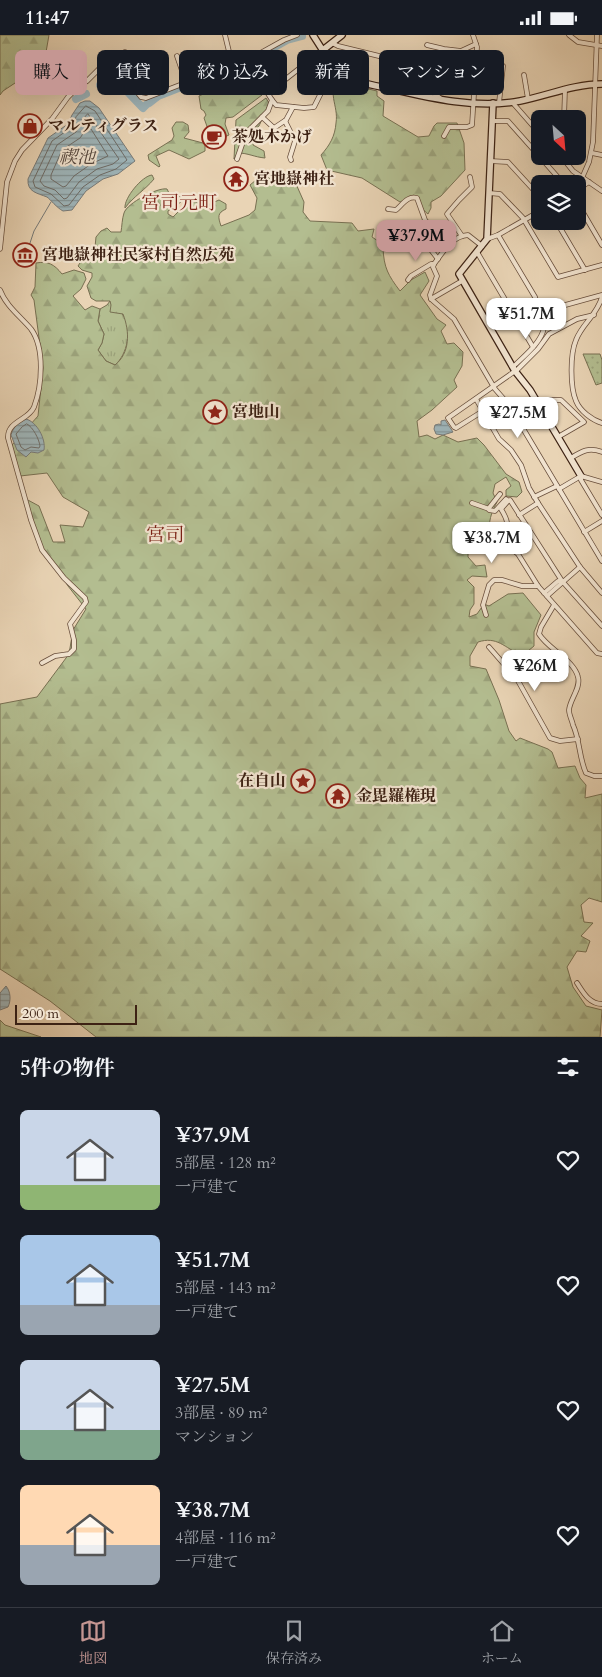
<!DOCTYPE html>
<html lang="ja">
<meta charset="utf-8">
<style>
body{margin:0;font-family:Cardo,"Noto Serif JP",serif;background:#20242c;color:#f1f3f6;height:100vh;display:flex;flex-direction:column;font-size:19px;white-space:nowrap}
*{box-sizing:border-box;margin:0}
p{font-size:16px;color:#9ea1a6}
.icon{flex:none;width:28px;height:28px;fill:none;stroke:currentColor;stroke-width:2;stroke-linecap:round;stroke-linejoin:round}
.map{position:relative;height:1002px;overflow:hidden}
.sheet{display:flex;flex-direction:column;background:#171b24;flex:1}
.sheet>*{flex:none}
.hud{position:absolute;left:15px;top:15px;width:572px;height:45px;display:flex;gap:10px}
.needle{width:32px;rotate:154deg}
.tools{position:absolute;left:531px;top:75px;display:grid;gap:10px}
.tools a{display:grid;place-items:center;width:55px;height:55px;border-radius:8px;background:#171b24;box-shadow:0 5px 20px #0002;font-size:25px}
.scale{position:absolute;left:15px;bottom:12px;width:122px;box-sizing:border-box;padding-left:5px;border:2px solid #3d2214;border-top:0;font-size:14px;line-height:18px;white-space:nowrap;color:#3d2214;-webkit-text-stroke:4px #f1e3cf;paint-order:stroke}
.price{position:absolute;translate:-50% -42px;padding:0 11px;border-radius:10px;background:#fff;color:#222;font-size:16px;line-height:32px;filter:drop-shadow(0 1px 2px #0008)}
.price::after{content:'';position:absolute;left:50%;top:30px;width:15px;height:11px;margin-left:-8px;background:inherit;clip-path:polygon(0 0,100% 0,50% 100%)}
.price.selected{background:#c59692;color:#111}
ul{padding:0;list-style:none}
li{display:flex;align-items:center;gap:15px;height:125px;padding:0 20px}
li span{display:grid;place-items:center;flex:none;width:140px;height:100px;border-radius:8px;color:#555}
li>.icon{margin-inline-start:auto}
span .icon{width:60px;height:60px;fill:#fffc;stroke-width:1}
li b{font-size:21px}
h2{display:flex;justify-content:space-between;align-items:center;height:60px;padding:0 20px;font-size:21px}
.chip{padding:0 18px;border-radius:8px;background:#171b24;box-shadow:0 5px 20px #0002;font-size:18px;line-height:45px}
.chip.selected{background:#c59692;color:#111}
.status{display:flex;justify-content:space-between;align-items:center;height:35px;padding:0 25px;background:#171b24;direction:ltr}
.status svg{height:14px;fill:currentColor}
.menu{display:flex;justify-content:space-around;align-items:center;height:70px;border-top:1px solid #363941;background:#171b24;font-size:14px;color:#9ea1a6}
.menu a{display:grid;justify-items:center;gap:2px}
.menu .selected{color:#c59692}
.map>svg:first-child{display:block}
.grass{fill:url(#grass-tufts);stroke:#787052}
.forest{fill:url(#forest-firs);stroke:#787052}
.park{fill:url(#park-dots);stroke:#787052}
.water{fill:url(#water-rules);stroke:#777a78}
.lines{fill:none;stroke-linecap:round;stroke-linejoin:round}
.shore{stroke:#6e6c67;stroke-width:1}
.stream{stroke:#777a78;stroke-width:1}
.river{stroke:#9eb5ba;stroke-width:8}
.street-casing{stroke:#684e3c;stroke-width:5.5}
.secondary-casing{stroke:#3d2214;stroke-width:8}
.street{stroke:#f1e3cf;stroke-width:4}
.secondary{stroke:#f1e3cf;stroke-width:5.5}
.labels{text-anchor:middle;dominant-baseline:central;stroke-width:4.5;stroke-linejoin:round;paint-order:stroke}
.poi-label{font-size:16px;font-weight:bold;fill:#3d2214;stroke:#f1e3cf;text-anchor:start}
.water-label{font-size:18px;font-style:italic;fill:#55473e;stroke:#f1e3cf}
.quarter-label{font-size:19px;fill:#7a1f14;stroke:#f1e3cf}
</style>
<div class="status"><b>11:47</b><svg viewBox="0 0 49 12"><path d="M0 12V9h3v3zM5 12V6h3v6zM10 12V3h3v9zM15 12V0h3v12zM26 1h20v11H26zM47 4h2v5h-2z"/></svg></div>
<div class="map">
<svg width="602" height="1002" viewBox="0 0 602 1002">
<defs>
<pattern id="grass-tufts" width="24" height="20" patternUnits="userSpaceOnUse" patternTransform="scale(1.25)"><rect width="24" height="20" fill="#b3bd90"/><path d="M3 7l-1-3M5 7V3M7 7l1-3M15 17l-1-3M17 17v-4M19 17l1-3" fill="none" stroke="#9ba27b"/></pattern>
<pattern id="forest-firs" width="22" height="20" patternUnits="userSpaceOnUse" patternTransform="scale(1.25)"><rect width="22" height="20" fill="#b3bd90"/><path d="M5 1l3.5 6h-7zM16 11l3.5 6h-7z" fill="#9ba27b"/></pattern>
<pattern id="park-dots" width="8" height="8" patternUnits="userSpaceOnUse" patternTransform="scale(1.25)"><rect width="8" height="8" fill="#b3bd90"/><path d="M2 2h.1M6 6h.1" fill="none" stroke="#9ba27b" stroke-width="1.8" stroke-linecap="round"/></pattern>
<pattern id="water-rules" width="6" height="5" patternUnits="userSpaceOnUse" patternTransform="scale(1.25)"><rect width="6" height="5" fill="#9eb5ba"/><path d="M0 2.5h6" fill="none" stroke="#829396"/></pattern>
</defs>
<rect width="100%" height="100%" fill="#e9d4b5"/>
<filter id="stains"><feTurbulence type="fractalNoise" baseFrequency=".004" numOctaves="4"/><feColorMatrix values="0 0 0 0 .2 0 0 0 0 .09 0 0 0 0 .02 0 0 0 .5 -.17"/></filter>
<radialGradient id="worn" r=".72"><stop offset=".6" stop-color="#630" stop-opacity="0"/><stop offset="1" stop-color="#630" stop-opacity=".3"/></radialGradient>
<path class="grass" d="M110,266C112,273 119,274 123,280C133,294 127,320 115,330L106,326L98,315L102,308L104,299L98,286L100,274L107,270Z"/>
<g class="forest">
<polygon points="0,0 49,0 45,23 33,36 3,56 0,60"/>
<polygon points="246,41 255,41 258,48 257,53 261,55 262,60 233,82 226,83 225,89 229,100 222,103 217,108 215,108 209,97 204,83 206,80 204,76 201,74 199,61 212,55 222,56 241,53 237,46"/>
<path d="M341,43L356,51L377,56V61L384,66L383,81L418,102L429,101L434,91L437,88H457L464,108L465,135L441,161L431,167V173L428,179C421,174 419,167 414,160L400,167L362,143L327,135L321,120C330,110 335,101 336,88C339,70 325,56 341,43Z"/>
<path d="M266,63L269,68C268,70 260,89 259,91C257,93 254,94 252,96L255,104L253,110L264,116L265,123C254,122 248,118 238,118L234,124L236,85Z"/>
<polygon points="176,87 183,87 188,90 189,97 184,103 203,108 205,110 205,116 189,124 169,115 156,121 160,131 159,132 149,125 148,120 172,105 174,101 172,93"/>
<path d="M152,140L154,144C145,155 134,161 125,173C124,163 142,141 152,140Z"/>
<path d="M262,140L287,150L296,149L304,167L303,177L310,186L352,188L358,196L374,194L372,202L378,206L387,202L392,189L404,194L402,203L389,211L383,213C384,233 388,240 400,256L411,245L425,237L429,246L420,260L437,284L446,290L441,296L447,309L454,308L463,317L462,331L454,345L457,352L432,375L417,386L419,402L427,400L435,404L443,400L458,407L477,403L484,410L506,439L519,447L522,457L517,462L506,461V455L511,451L506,442L495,449L493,458L497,467C491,478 488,487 490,499L479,503L468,513V522L476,531L485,530L487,542L472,541L467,545L474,552V569L470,575L469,582L477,579L484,569L489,571L508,559L523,558L541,580L534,597V611L522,621C504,612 497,601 478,607L470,621V631L486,634L499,665L509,696L516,706L520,703L548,714L552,717L558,733L575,731L580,743L586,750L585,763L602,759V867L589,863L581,870L584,887L593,888L581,901L590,906L586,917L577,916L567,932L573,952L586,971L602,975L600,1002H96L50,966L0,934V669L37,662L69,619L73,595L86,574L68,551L36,502L26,464L39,471L53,507H65L60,490L83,492L89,477L63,462L47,438L20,441L12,410L38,381L43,333L34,265L31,260L35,252L36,228C48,226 54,229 62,239L74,235L84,238L86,244L81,254L73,261L85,275L92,271L100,274L98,286L104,299L102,308L98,315L106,326L115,330C130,318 130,297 123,279L110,277L111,270L110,266H96L91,263L87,251L92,242V238L82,235L78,231L84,222L100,220L99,215L95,212L96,202L101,196L107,193L111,197H121C122,191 122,184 124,178C127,168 158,152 167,154L172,164L186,159L187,161L181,167L168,176V179L173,182C185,171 186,161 205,171L219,165L226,169V174C217,178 218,182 221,191L249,180L255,175L257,163L250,150Z"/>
<polygon points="0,985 5,990 41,1002 0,1002"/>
</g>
<polygon class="park" points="583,319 600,319 602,325 602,348 596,350"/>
<g class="water">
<path d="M85,66H90L99,73L135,126L118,139L103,144L86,156L72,175L63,176C57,173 50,164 47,162C37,158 27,157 28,144L48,103L68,89L72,80L80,68Z"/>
<path d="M26,384C37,387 46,404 44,415L38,418L31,417L26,422L17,415L11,400C13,392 19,387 26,384Z"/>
<polygon points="445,385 453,397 443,400 436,399 434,394 435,390 439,389 441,390 441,386"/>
<path d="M6,951C11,957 11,966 8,972L0,975V958Z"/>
</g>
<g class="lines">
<g class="shore">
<polygon points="86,71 95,76 127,125 116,134 100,140 83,152 69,170 64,171 51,159 35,152 33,146 52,106 72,92 76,82"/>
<polygon points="88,79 119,124 113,129 97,134 79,147 67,163 64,164 55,155 44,151 40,146 57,110 76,97 82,85"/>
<polygon points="87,93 91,94 108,121 91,129 74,141 66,151 63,152 51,144 51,140 62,115 80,103"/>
<path d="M27,389C33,392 39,404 40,411L39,413L31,412L25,415L21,412L16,399L22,392Z"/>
</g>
<polyline class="stream" points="29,216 28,214 34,196 51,167"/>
<g class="river">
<polyline points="100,50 122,51 143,73 146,70"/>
<polyline points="179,53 250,26 287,5 302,1"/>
<polyline points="76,64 86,59"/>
<polyline points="149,68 158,61 176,54"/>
</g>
<g class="street-casing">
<g id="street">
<polyline points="225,0 232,29"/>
<polyline points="569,0 578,7 602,11"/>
<polyline points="332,8 338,11 379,21 385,24 440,63"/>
<polyline points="427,10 444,14 461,16 476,9"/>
<polyline points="177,21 186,47"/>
<polyline points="476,30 503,31 499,68"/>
<polyline points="524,40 528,64"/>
<polyline points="268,58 323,15"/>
<polyline points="272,65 276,70 304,73 314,72 324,52 325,40 331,27"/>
<polyline points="512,67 540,99"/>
<polyline points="262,82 274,93 286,85 293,72"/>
<polyline points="564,84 565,54"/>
<polyline points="285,86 295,106 290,122 291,125"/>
<polyline points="492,86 508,86 564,149"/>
<polyline points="444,101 449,92 467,92 472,90 477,12 473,0"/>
<polyline points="592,118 602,120"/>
<polyline points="561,121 573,136 602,156"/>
<polyline points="237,124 245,101 248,96 268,76 272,65 258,43 259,33 255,21"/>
<polyline points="490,126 508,127 540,162"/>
<polyline points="582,143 589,127 593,107 597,0"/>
<polyline points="578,154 589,147"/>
<polyline points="489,158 500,159 523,183 558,242 602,230"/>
<polyline points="578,169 602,210"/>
<path d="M388,174L396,175C402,170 408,160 417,163L425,185L448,211"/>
<polyline points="556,186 585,235"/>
<path d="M498,200L535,262L544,293C541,308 524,321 513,332"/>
<polyline points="462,201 447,179 459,165 472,152 470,142"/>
<polyline points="487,204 498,200 540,176"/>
<polyline points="428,211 438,224"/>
<path d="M482,211L468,200C452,201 443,217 434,229L433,232L437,241L430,260L431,264L454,284L495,354L509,370L602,526"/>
<polyline points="0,214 7,147 15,126 22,115 52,84 68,62 80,50 87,46 105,28 125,17 135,21 142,33 137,57 141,62 146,63 255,21 284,5 297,0"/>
<polyline points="477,217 533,312"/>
<polyline points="408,245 411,241 431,229 434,229"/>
<path d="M0,255C6,271 20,281 31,294C45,313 42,351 34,372C29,385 7,386 8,403L31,485L42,515L64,543L85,563L86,567L70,589L74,605V614L69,619L55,621L42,628"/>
<path d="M602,262C597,280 582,289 576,305C570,319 570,352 576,366C580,376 592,385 602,388"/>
<polyline points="431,264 462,246"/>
<polyline points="540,277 602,260"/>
<polyline points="476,364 499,404 511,415 521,430 529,453 538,468 580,532 602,558"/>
<polyline points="538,367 541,365 561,365 584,387 558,402"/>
<polyline points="483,376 456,393 454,392 448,383 518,334 538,314 549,299 577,284 594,280"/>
<path d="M571,423C582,416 589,412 602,417"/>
<polyline points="581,441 581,445 602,480"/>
<polyline points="559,454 581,441 602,447"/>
<polyline points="500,459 489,473 489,475 495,476 506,464 508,466"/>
<polyline points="534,462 557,451"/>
<polyline points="472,468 489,474"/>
<polyline points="519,480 538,468"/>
<polyline points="584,497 602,486"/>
<polyline points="483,509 492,519 505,509"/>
<polyline points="544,558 558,546 562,546"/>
<polyline points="547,561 580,532"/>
<path d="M554,570L541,592L539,599C548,614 574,625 578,642C581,653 570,664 569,675C569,680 572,685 573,690C580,705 579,723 586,738L594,741H602"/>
<polyline points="486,580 483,570 489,550 494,545 502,545 522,551 538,551"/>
<path d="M602,591L562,546L510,465L508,466L501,474C512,492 505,490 503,507L518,519L538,551L597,618L602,619"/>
<polyline points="489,612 517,644 550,703 560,706 578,704"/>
<path d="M577,948C583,957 589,969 602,969"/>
</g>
</g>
<g class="secondary-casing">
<g id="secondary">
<path d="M313,0C322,14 330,29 344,39C357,48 372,50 387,53C430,63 475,74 520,66C547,61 573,49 602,49"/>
<polyline points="323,15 342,0"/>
<polyline points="493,68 487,204 459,239 515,336 530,355 581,441"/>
</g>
</g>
<use href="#street" class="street"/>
<use href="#secondary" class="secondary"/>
</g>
<defs>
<g id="shop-ring" transform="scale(1.25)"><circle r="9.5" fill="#f1e3cf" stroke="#8f2418" stroke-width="1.5"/><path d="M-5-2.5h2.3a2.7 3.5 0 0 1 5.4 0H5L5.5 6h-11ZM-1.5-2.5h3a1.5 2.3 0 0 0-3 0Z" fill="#8f2418"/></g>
<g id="cafe-ring" transform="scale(1.25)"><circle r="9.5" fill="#f1e3cf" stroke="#8f2418" stroke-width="1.5"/><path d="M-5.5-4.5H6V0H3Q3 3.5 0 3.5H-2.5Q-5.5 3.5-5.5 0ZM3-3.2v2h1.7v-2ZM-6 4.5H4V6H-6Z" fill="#8f2418"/></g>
<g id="temple-ring" transform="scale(1.25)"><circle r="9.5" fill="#f1e3cf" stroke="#8f2418" stroke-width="1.5"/><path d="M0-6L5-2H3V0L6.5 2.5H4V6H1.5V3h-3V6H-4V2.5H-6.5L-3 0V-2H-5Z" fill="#8f2418"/></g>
<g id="museum-ring" transform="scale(1.25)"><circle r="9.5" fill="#f1e3cf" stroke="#8f2418" stroke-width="1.5"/><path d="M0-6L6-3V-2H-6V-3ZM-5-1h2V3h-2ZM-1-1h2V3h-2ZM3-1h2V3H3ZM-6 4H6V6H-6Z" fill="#8f2418"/></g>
<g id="sight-ring" transform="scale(1.25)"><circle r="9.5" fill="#f1e3cf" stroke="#8f2418" stroke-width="1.5"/><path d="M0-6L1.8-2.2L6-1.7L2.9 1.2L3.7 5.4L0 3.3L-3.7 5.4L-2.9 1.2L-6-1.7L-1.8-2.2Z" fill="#8f2418"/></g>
</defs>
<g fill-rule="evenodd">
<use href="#shop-ring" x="30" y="91"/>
<use href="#cafe-ring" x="214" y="102"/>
<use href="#temple-ring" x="236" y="144"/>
<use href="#museum-ring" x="25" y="220"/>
<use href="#sight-ring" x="215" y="377"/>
<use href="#sight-ring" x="303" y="746"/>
<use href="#temple-ring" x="338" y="761"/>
</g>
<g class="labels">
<g class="poi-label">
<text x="48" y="91">マルティグラス</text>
<text x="232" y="102">茶処木かげ</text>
<text x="254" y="144">宮地嶽神社</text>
<text x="42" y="220">宮地嶽神社民家村自然広苑</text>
<text x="232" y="377">宮地山</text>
<text x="286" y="746" text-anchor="end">在自山</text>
<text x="356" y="761">金毘羅権現</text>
</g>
<g class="water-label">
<text x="77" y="122">禊池</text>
</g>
<g class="quarter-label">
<text x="179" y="168">宮司元町</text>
<text x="165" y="500">宮司</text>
</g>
</g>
<rect width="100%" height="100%" filter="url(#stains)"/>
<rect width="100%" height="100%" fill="url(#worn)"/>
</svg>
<div class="tools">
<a><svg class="needle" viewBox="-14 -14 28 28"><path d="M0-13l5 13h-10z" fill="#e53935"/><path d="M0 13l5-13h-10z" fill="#9ea1a6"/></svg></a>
<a><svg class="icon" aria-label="layers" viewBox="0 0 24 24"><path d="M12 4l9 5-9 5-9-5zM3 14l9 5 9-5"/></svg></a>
</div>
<div class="scale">200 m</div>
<b class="price selected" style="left:416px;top:227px">¥37.9M</b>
<b class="price" style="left:526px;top:305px">¥51.7M</b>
<b class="price" style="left:518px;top:404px">¥27.5M</b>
<b class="price" style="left:492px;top:529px">¥38.7M</b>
<b class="price" style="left:535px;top:657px">¥26M</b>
<div class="hud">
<a class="chip selected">購入</a>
<a class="chip">賃貸</a>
<a class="chip">絞り込み</a>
<a class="chip">新着</a>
<a class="chip">マンション</a>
</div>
</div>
<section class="sheet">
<h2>5件の物件<svg class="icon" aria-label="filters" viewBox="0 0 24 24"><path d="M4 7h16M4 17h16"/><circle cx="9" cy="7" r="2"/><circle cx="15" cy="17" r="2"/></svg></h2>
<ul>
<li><span style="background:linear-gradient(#c9d6e8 75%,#8fb573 0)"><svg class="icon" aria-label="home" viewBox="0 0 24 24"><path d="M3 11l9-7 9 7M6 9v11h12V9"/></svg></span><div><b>¥37.9M</b><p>5部屋 · 128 m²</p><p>一戸建て</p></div><svg class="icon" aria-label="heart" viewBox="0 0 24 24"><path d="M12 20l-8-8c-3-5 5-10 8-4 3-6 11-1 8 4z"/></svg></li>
<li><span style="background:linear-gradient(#a9c7e8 70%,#9aa5b1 0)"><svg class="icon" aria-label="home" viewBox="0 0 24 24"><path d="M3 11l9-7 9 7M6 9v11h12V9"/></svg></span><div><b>¥51.7M</b><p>5部屋 · 143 m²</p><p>一戸建て</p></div><svg class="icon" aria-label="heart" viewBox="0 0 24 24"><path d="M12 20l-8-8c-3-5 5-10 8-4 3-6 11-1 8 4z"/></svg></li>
<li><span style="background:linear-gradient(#c9d6e8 70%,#7fa58c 0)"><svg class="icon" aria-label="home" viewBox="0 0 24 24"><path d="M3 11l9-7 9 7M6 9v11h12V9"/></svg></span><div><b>¥27.5M</b><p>3部屋 · 89 m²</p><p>マンション</p></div><svg class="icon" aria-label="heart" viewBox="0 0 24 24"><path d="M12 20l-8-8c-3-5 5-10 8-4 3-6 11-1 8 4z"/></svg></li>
<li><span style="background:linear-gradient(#ffd9b3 60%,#9aa5b1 0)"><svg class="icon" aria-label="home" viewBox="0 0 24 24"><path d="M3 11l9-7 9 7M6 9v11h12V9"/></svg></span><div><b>¥38.7M</b><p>4部屋 · 116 m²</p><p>一戸建て</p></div><svg class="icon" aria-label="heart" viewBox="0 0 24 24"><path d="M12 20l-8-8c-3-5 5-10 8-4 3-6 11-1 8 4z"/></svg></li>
</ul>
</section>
<nav class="menu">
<a class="selected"><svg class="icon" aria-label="map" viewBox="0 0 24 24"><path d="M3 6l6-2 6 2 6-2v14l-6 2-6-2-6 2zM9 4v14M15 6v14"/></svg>地図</a>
<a><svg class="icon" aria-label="saved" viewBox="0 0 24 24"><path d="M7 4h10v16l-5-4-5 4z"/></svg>保存済み</a>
<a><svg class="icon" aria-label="home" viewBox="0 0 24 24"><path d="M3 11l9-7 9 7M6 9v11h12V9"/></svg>ホーム</a>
</nav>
